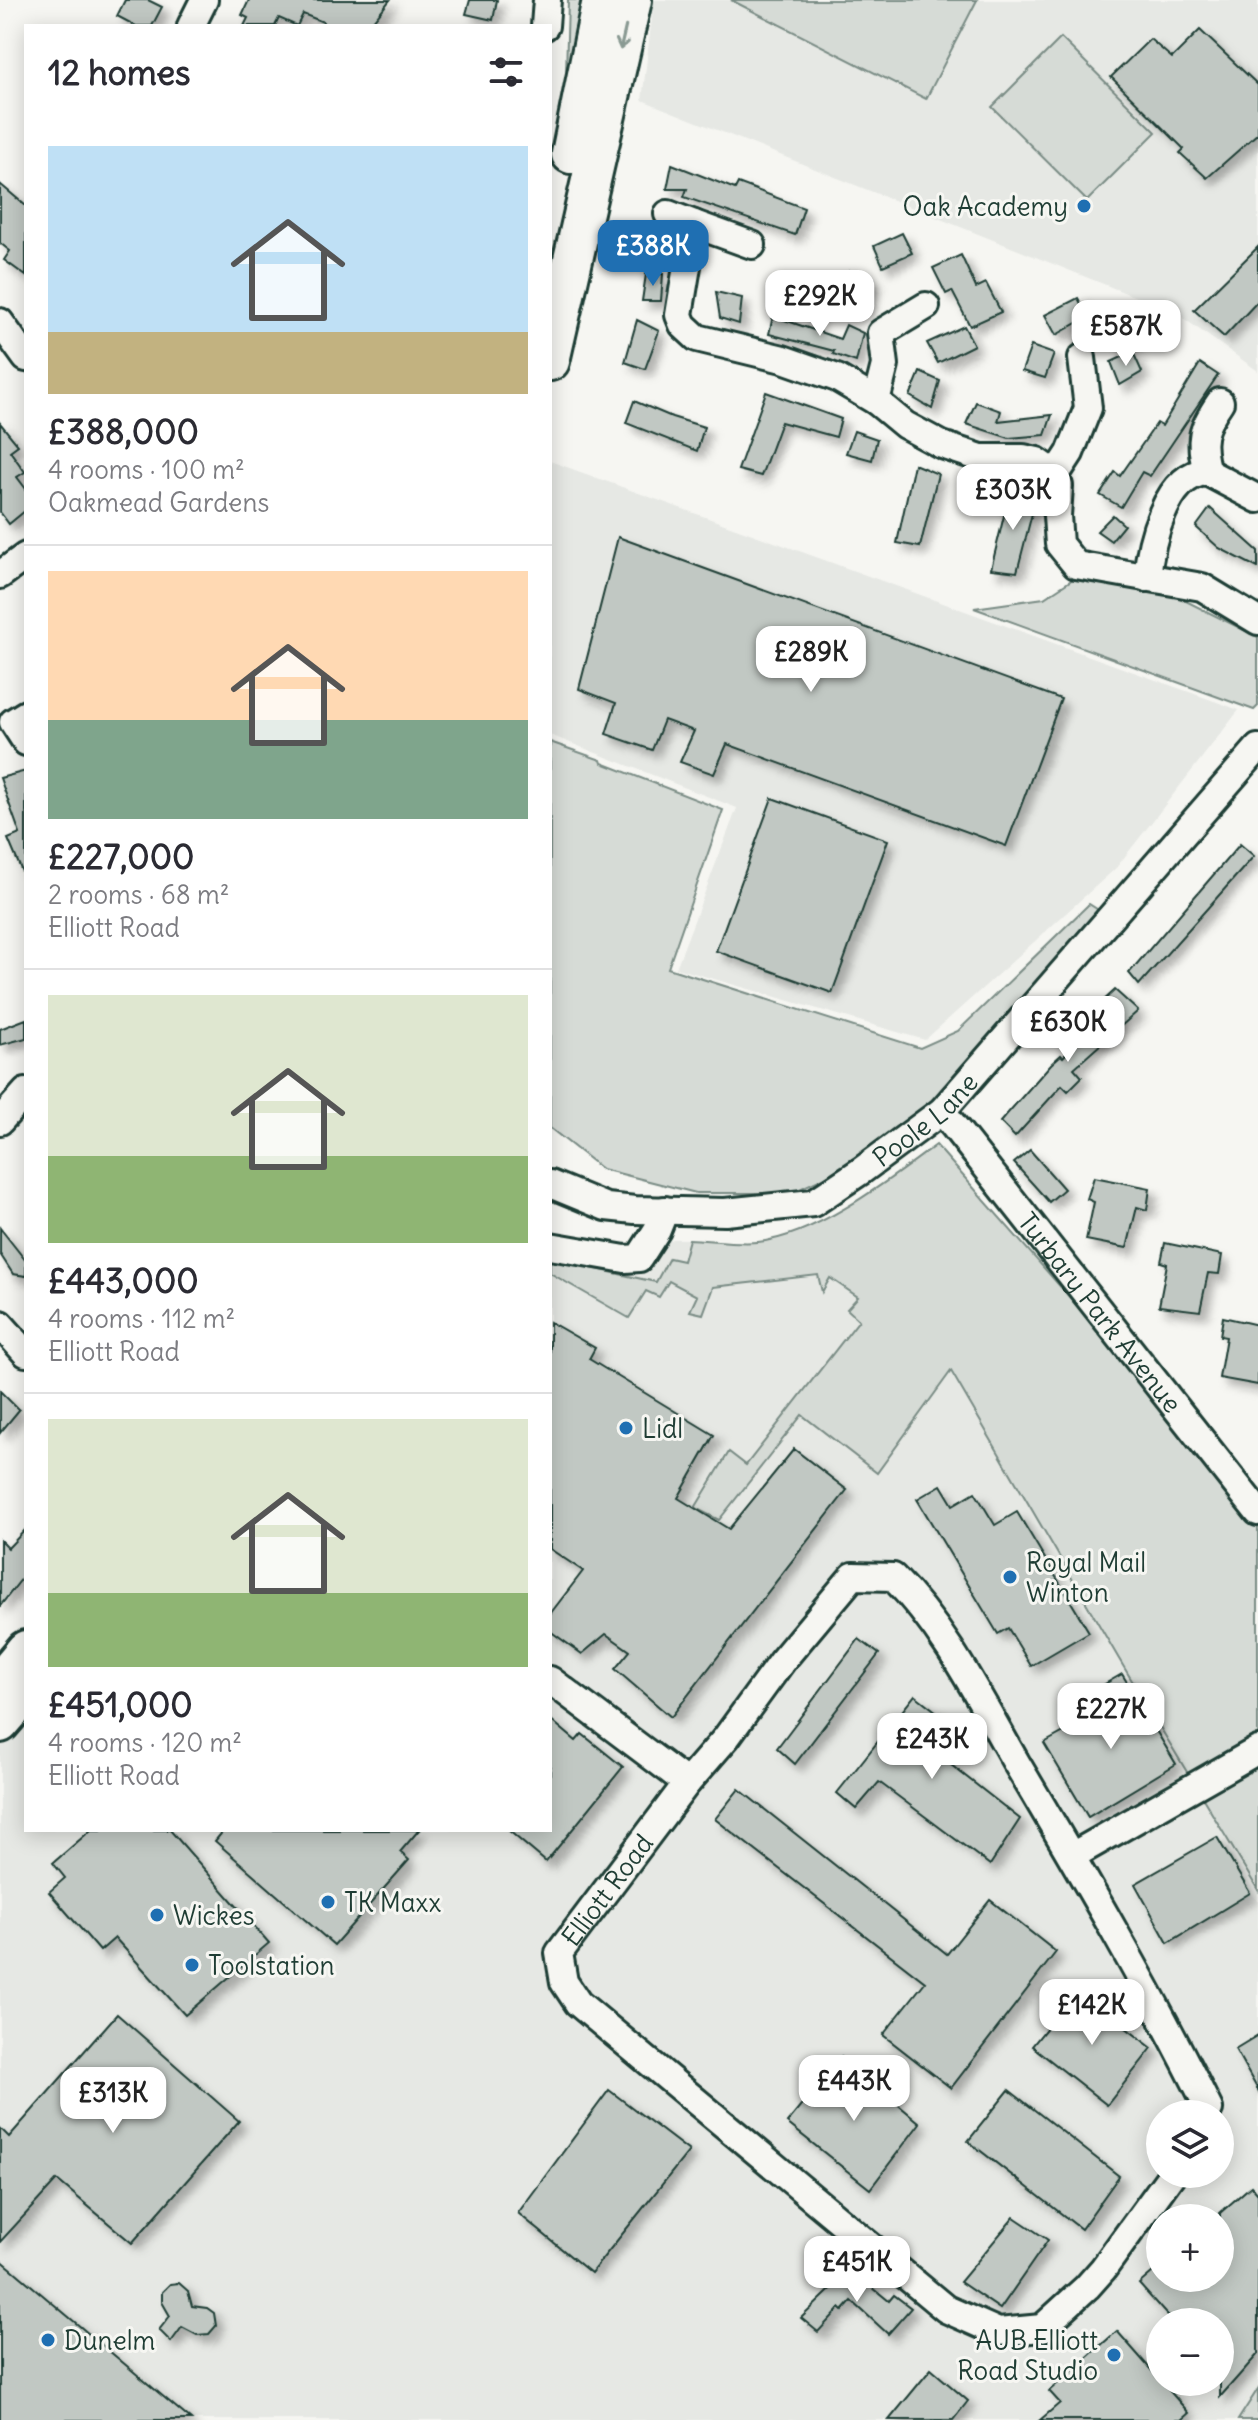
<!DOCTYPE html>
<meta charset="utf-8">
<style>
body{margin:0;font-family:Delius,sans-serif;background:#f2f2f3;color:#2b2b33;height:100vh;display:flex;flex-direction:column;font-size:30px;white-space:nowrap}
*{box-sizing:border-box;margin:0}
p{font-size:26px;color:#7c7c81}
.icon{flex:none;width:44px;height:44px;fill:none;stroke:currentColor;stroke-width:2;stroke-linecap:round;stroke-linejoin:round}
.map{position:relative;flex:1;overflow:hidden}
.side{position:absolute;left:24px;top:24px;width:528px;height:1808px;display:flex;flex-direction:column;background:#fff;border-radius:0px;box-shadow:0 4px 20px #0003}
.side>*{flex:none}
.fabs{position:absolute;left:1146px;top:2100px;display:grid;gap:16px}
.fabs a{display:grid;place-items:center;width:88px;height:88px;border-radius:50%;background:#fff;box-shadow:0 4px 20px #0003;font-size:40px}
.price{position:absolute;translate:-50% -68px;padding:0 18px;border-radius:16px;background:#fff;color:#222;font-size:26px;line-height:52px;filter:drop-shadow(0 2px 4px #0008)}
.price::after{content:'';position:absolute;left:50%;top:48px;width:24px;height:18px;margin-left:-12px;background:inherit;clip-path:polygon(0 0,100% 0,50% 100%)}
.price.on{background:#1f6fb2;color:#fff}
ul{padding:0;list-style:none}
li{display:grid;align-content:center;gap:16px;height:424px;padding:0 24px}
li+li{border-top:2px solid #e1e1e2}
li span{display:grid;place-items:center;height:248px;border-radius:0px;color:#555}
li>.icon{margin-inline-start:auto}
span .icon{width:144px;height:144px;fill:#fffc;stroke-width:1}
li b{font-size:34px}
h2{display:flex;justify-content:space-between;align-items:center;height:96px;padding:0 24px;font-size:34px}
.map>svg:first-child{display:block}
.built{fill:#e6e8e4;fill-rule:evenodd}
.green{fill:#d6dbd6;stroke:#7a8c85;stroke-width:2}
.building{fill:#c1c8c3;stroke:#1f3d34;stroke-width:2;filter:url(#shadow)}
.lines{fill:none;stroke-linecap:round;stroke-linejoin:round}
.minor-casing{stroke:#1f3d34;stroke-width:32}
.highway-casing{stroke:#1f3d34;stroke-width:44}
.minor{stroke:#f6f6f2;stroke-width:26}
.highway{stroke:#f6f6f2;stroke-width:38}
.oneway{stroke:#8a9a93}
.poi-dot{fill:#1f6fb2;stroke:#f6f6f2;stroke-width:3}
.labels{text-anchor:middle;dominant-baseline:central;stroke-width:6;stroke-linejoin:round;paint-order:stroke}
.poi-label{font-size:26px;fill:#1f3d34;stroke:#f6f6f2;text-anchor:start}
.street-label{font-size:26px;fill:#1f3d34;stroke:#f6f6f2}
</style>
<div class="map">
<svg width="1258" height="2420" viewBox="0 0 1258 2420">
<defs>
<filter id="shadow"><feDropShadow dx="7" dy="7" stdDeviation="4" flood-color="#0004"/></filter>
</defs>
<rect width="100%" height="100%" fill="#f6f6f2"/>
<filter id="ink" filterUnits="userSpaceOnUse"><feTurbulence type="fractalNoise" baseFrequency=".0125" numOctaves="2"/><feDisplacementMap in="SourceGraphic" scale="16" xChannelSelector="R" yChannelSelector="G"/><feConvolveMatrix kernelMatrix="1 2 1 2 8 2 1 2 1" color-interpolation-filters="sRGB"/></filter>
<g filter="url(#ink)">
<g class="built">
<polygon points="654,0 1258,0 1258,371 1176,313 642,100"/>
<polygon points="550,461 1239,710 1116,868 925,1040 676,968 737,808 550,735"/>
<path d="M673,1239H689L683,1260L850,1251L951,1370L1119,1659L1258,1889V2389L1238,2420H0V1723L26,1693V1830H550V1246L639,1258ZM1160,2114H1220V2174H1160ZM1160,2218H1220V2278H1160ZM1160,2322H1220V2382H1160Z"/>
</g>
<g class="green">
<polygon points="568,0 588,0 565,111"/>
<polygon points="731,0 977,0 926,99"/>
<polygon points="1061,38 1156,132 1087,201 992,107"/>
<polygon points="1073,579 1174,595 1258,637 1258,706 1254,710 974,608 1044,598"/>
<polygon points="550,742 601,760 602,763 723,810 668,968 920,1048 958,1031 1089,904 1103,913 964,1070 926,1107 830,1175 791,1193 696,1193 602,1169 550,1128"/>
<path d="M936,1145L1258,1512V1890L1119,1659L951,1371L877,1473L802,1415L719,1520L695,1508L729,1452L746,1465L859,1320L847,1309L858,1297L830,1278L822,1292L818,1275L713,1287L703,1314L690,1311L697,1296L669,1281L659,1297L646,1291L629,1318L550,1273V1259L656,1282L669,1258L683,1261L689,1239C711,1240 736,1244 758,1242C817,1236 889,1180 936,1145Z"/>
<polygon points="1258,2389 1258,2420 1238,2420"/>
</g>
<g class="building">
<polygon points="125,0 148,0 162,7 152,26 136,26 117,16"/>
<polygon points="249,0 390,0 369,26 324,26 323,22 303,14 297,26 279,18 275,26 244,26 248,18 242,15"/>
<polygon points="470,0 497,0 493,20 466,14"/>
<polygon points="1200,30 1258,85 1258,133 1207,178 1180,153 1184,149 1111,77 1150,39 1172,58"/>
<polygon points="672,164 735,189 738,183 804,208 795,235 684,197 687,189 667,189"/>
<polygon points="0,184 26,206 26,276 4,260 10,251 0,243"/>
<polygon points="902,233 912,253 883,266 874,246"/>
<polygon points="1258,247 1258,301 1224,337 1194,310"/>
<polygon points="961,255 976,288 986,283 1001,312 970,326 952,291 946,294 933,268"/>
<polygon points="850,271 874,279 863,307 840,299"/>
<polygon points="646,274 663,274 661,301 642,301"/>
<polygon points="716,292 742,298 739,324 720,318"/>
<polygon points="1078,298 1088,317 1056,335 1045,315"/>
<polygon points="1126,308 1139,339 1119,348 1104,319"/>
<polygon points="773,316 840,339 846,325 863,333 856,362 833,354 834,351 769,334"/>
<polygon points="637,320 659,331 645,369 625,362"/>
<polygon points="964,326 974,345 938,363 927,343"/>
<polygon points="1031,346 1054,354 1045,378 1022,371"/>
<polygon points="1133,352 1142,372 1120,385 1111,362"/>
<polygon points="1200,363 1218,375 1150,476 1142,472 1121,507 1100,495 1115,472 1120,476 1157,423 1162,426"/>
<polygon points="920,372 940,381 932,409 910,396"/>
<polygon points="766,392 841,419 836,437 781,422 761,476 738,470"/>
<polygon points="634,401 672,417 704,427 697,451 626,423"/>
<polygon points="976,402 1001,411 998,421 1052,415 1045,435 1009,438 966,424"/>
<polygon points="0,423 18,445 10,451 25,472 17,477 26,489 26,510 9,524 0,512"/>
<polygon points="854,431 877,439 872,460 846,453"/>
<polygon points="914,464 938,474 920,547 897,543"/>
<polygon points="1010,491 1036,498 1017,572 991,569"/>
<polygon points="1210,508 1258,551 1258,568 1219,548 1196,527"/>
<polygon points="1113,515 1124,525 1111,541 1097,531"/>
<polygon points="618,537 1061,699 1006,846 727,744 714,774 680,762 694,731 664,720 652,750 606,734 616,703 579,689"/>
<polygon points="26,771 26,881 8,839 20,834 0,778"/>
<polygon points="772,798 888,840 832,993 716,951"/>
<polygon points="1240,844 1254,856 1139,985 1129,973"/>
<polygon points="1115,990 1138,1011 1074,1068 1082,1077 1068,1091 1062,1085 1015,1137 1000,1122 1051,1064 1061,1055 1063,1057 1109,1009 1102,1002"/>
<polygon points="26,1019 26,1038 0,1045 0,1029"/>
<polygon points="1030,1150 1064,1189 1049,1202 1014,1163"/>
<polygon points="1094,1177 1150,1188 1147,1210 1137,1207 1127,1248 1086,1240 1094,1202 1087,1199"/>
<polygon points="0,1228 26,1261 26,1276 13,1274 0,1254"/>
<polygon points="1165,1243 1222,1255 1219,1274 1208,1273 1200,1311 1159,1306 1167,1264 1161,1262"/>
<polygon points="1223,1317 1258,1325 1258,1385 1219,1378 1226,1337 1220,1336"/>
<polygon points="550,1322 595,1348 589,1359 714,1435 678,1498 729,1529 794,1449 847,1490 671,1717 615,1669 630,1651 606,1634 582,1654 550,1631 550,1614 583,1571 550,1549"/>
<polygon points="0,1391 19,1410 0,1433"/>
<polygon points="941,1485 953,1505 975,1492 995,1525 1017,1512 1089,1632 1031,1666 1008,1628 998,1634 917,1499"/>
<polygon points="26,1529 26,1573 0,1606 0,1540 8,1548"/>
<polygon points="859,1639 879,1654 795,1764 777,1748"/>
<polygon points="1122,1674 1176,1764 1088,1817 1044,1743 1114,1704 1103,1685"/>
<polygon points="915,1695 960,1730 941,1757 1020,1819 990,1865 879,1782 856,1809 837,1793"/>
<polygon points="550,1719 576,1741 582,1734 623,1767 546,1862 508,1830 550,1830"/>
<polygon points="739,1789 947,1954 990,1900 1056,1952 951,2088 883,2035 925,1982 715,1819"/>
<polygon points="91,1830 170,1830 269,1943 185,2015 115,1938 100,1951 49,1892 65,1878 53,1863"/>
<polygon points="224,1830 419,1830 400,1852 409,1860 334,1945 215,1841"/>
<polygon points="1217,1837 1250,1893 1168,1943 1135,1884"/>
<polygon points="1077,1990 1152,2048 1107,2105 1032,2046"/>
<polygon points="117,2014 239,2121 132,2243 57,2180 0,2242 0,2128 9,2137"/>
<polygon points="1258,2035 1258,2090 1235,2049"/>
<polygon points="841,2057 920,2123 870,2189 787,2123"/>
<polygon points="609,2090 689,2151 591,2273 518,2213"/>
<polygon points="1009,2090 1119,2176 1081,2229 968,2141"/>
<polygon points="1251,2186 1258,2194 1258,2354 1220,2397 1220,2322 1173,2322 1139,2284 1160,2266 1160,2278 1220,2278 1220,2213"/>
<polygon points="1014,2217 1048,2240 1000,2309 960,2282"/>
<polygon points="0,2259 191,2420 0,2420"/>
<polygon points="851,2270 889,2301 894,2295 911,2308 888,2334 852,2301 843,2311 840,2308 818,2332 801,2318"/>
<polygon points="179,2283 188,2291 192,2306 207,2308 214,2313 216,2326 209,2334 197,2335 182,2327 171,2342 159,2330 170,2316 162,2302 162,2292 170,2284"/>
<polygon points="1117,2331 1189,2413 1181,2420 1040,2420 1060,2403 1049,2391"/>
<polygon points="931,2369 968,2401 953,2420 889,2420"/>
</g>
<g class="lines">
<g class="minor-casing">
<g id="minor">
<polyline points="191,26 204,0"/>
<polyline points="545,26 547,0"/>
<polyline points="668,214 694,224 679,315 683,325 697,338 783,359 837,378 876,401 905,425 942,445 981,458 1023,458 1037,461 1047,468 1055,476 1059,486 1057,516 1059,544 1076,565 1202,587 1258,621"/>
<polyline points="694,224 752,245"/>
<polyline points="0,322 26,358"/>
<polyline points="876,401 885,365 881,333 926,306"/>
<path d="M1207,472C1198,440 1202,428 1220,402"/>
<polyline points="1055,476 1070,453 1088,408 1082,358"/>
<polyline points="0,575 26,556"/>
<path d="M1147,578C1150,545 1165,474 1207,472L1258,499"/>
<polyline points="26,714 13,722 26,742"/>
<path id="s1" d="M942,1111L1258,1512"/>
<polyline points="0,1121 26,1092"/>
<path id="s2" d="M550,1184L606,1207L635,1210L725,1212L813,1203L861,1171L942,1111L1258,748"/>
<polyline points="550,1246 625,1259 639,1258 657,1230 665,1210"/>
<polyline points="0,1324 26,1353"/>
<polyline points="550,1680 687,1783"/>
<polyline points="1072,1856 1258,1750"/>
<path id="s3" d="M1172,2174L1103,2269L1087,2287L1042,2328L998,2332L946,2309L578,2003L564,1982L559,1953L687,1783L726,1738L782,1661L853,1576L893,1577C946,1630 980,1700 1017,1764C1084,1877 1150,1990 1209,2109L1206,2114"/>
</g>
</g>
<g class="highway-casing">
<g id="highway">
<polyline points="571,154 602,0"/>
<polyline points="550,361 632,0"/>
<polyline points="0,1681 26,1650"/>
<polyline points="0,1723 26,1693"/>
</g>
</g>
<use href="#minor" class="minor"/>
<use href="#highway" class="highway"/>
</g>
<defs><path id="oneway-shaft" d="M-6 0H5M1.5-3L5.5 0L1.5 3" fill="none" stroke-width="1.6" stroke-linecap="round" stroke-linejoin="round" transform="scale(2)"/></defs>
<use class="oneway" href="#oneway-shaft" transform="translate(623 38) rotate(103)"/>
</g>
<g class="poi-dot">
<circle cx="1084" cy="206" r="8"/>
<circle cx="626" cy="1428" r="8"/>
<circle cx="1010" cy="1577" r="8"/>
<circle cx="328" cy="1902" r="8"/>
<circle cx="157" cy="1915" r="8"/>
<circle cx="192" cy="1965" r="8"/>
<circle cx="48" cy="2340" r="8"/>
<circle cx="1114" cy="2355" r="8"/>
</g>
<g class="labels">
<g class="poi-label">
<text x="1068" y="206" text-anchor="end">Oak Academy</text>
<text x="642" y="1428">Lidl</text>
<text x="1026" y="1562">Royal Mail<tspan x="1026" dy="30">Winton</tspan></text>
<text x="344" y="1902">TK Maxx</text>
<text x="173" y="1915">Wickes</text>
<text x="208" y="1965">Toolstation</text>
<text x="64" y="2340">Dunelm</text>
<text x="1098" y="2340" text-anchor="end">AUB Elliott<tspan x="1098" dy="30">Road Studio</tspan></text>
</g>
<g class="street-label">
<text stroke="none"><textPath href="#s2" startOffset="408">Poole Lane</textPath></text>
<text stroke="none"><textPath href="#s1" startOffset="256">Turbary Park Avenue</textPath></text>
<text stroke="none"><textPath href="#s3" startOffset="916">Elliott Road</textPath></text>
</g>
</g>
</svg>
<div class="fabs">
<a><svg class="icon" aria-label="layers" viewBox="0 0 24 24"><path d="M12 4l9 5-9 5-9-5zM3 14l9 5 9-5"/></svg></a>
<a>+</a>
<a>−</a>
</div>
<b class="price on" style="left:653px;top:288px">£388K</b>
<b class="price" style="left:820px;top:338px">£292K</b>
<b class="price" style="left:1126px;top:368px">£587K</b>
<b class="price" style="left:1013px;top:532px">£303K</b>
<b class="price" style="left:811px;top:694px">£289K</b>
<b class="price" style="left:1068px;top:1064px">£630K</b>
<b class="price" style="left:1111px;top:1751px">£227K</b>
<b class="price" style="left:932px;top:1781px">£243K</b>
<b class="price" style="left:1092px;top:2047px">£142K</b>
<b class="price" style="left:854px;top:2123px">£443K</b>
<b class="price" style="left:113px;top:2135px">£313K</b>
<b class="price" style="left:857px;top:2304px">£451K</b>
<section class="side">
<h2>12 homes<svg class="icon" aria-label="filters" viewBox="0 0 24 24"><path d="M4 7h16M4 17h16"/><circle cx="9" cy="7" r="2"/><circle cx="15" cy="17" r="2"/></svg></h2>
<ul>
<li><span style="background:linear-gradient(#bfe0f5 75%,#c2b280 0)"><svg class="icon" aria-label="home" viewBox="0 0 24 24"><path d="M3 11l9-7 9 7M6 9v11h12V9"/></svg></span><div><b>£388,000</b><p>4 rooms · 100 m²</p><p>Oakmead Gardens</p></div></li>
<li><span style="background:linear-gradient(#ffd9b3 60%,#7fa58c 0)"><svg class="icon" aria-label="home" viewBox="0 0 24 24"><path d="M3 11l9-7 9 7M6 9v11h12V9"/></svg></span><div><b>£227,000</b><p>2 rooms · 68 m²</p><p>Elliott Road</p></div></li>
<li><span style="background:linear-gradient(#dfe7d0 65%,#8fb573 0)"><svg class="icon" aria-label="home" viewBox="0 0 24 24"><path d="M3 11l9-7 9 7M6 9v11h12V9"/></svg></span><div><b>£443,000</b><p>4 rooms · 112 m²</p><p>Elliott Road</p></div></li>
<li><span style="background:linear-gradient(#dfe7d0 70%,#8fb573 0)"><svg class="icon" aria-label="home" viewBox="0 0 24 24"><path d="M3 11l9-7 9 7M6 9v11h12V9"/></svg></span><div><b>£451,000</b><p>4 rooms · 120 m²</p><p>Elliott Road</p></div></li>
</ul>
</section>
</div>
